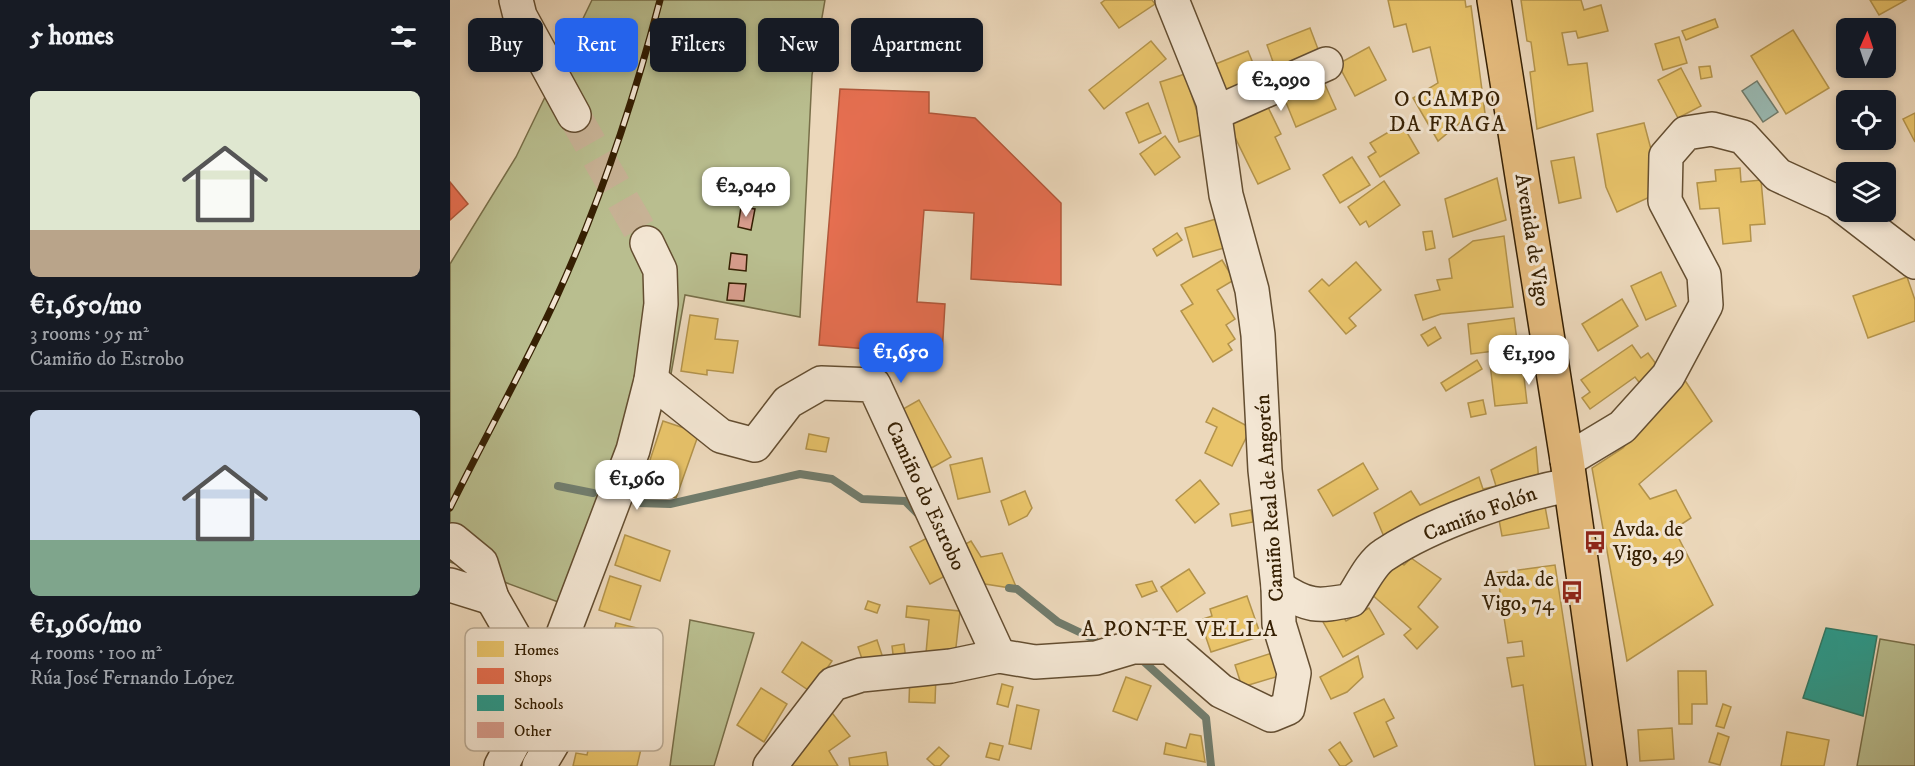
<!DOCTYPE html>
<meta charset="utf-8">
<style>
body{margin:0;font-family:"IM FELL DW Pica",serif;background:#20242c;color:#f1f3f6;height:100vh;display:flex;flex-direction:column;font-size:22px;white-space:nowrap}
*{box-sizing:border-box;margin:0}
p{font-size:20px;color:#9ea1a6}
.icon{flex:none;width:33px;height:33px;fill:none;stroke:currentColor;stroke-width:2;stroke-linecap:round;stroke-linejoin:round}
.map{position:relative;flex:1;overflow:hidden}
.details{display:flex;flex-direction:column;background:#171b24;width:450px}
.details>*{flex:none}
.top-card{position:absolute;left:18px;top:18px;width:570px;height:54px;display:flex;gap:12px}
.needle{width:39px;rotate:3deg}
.tools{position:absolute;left:1386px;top:18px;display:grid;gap:12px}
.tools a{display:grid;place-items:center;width:60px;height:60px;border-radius:9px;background:#171b24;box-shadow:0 3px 9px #0003;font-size:30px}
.price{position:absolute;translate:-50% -51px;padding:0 14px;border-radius:12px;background:#fff;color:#222;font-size:20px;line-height:39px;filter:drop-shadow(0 2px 3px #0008)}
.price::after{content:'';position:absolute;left:50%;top:36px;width:18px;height:14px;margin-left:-9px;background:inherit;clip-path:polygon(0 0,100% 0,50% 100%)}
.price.selected{background:#2563eb;color:#fff}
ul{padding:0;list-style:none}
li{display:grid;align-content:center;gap:12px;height:318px;padding:0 30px}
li+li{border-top:2px solid #363941}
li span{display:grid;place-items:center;height:186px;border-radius:9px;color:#555}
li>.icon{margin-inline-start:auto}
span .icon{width:108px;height:108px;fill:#fffc;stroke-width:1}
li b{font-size:26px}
h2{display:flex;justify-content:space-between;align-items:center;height:72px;padding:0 30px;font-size:26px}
.pill{padding:0 21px;border-radius:9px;background:#171b24;box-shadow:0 3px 9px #0003;font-size:21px;line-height:54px}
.pill.selected{background:#2563eb;color:#fff}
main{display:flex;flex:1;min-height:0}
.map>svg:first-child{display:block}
.green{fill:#b9be8f;stroke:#786f49;stroke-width:1.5}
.water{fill:#99b9b2;stroke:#717c6c;stroke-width:1.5}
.homes{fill:#e9c46a;stroke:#b3934b;stroke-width:1.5}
.shops{fill:#e76f51;stroke:#b2573a;stroke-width:1.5}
.schools{fill:#2a9d8f;stroke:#2e7865;stroke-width:1.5}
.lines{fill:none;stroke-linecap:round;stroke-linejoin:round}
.stream{stroke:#717c6c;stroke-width:8}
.building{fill:#d89d8d;stroke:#362003;stroke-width:1.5}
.minor-tunnel{stroke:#c8b396;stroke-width:33;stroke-dasharray:33 16;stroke-linecap:butt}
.minor-casing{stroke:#644e31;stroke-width:36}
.major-casing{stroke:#362003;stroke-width:36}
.minor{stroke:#f3e6d3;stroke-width:33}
.major{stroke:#e6bc7e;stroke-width:33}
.rail-casing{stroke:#362003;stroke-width:7}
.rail{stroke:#f3e6d3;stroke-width:4.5;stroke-dasharray:14;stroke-linecap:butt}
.labels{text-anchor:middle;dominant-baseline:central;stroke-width:6;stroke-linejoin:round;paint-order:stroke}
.street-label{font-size:21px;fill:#362003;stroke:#f3e6d3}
.poi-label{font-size:21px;fill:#362003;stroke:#f3e6d3;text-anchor:start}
.neighbourhood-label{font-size:22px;letter-spacing:1.5px;fill:#362003;stroke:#f3e6d3}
.key{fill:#f3e6d3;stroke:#baab95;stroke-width:1.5}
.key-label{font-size:16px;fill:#362003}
</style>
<main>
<section class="details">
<h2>5 homes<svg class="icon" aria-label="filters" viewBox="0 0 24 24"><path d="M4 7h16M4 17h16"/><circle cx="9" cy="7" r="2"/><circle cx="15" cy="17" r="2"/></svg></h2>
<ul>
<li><span style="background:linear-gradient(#dfe7d0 75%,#b9a48a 0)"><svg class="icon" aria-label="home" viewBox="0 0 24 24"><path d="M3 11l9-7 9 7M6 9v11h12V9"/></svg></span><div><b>€1,650/mo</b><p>3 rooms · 95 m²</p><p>Camiño do Estrobo</p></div></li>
<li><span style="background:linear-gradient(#c9d6e8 70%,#7fa58c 0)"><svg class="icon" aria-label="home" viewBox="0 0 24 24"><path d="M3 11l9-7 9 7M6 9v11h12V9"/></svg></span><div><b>€1,960/mo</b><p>4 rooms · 100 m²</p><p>Rúa José Fernando López</p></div></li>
</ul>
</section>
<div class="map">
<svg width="1465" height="766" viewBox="0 0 1465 766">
<rect width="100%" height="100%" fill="#ecd8bb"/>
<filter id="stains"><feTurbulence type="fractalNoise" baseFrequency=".00333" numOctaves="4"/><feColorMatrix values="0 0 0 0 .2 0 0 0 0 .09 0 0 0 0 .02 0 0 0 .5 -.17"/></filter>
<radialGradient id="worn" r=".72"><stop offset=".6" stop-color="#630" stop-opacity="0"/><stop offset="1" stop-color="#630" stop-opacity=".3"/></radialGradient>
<g class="green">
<polygon points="142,0 375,0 362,75 350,317 235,295 218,391 138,613 0,562 0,264 66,157"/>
<polygon points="240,620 304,633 264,766 220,766"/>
<polygon points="1430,639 1465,645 1465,766 1407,766"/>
</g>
<polygon class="water" points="1307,81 1328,112 1313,122 1292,91"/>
<g class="homes">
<polygon points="655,0 702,0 705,4 669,28 651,3"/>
<polygon points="938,0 1015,0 1016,7 1021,6 1036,121 1019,133 1011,122 988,141 963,98 988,83 980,47 963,52 956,24 944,27"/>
<polygon points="1071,0 1131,0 1134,10 1151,5 1158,31 1128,38 1126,31 1112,33 1118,65 1137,63 1143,111 1087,129 1080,72 1085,71 1081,42 1077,41"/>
<polygon points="1420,0 1456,0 1429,15"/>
<polygon points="1265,19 1268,27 1236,40 1232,31"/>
<polygon points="860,28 871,57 827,73 817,45"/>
<polygon points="1343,30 1379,88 1336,114 1301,56"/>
<polygon points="1229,37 1237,63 1213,70 1205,44"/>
<polygon points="701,41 716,59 654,109 639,90"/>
<polygon points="919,47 936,80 905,96 888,64"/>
<polygon points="798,51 812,85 772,101 758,67"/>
<polygon points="1260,66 1262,77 1251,79 1249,67"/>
<polygon points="1231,68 1251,106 1228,118 1208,80"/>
<polygon points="735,74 754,134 729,142 710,82"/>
<polygon points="872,78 886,109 846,127 833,95"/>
<polygon points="815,101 831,134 825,137 840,169 808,184 776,119"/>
<polygon points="698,103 711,133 689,143 676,113"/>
<polygon points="1465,113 1465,142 1453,119"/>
<polygon points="1194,123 1206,168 1202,196 1167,212 1156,187 1147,134"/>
<polygon points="952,124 969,153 930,177 918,157 926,152 920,143"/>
<polygon points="715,136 730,157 705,175 690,154"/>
<polygon points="902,157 920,185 890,203 873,175"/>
<polygon points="1124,157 1131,198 1109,203 1101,161"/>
<polygon points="1290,168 1291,182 1311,180 1315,224 1300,225 1301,241 1273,244 1269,208 1250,209 1247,183 1266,181 1265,170"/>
<polygon points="1047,178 1056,220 1003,237 995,199"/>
<polygon points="934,181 950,205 919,227 916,221 910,225 898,207"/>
<polygon points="766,219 774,248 743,257 735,228"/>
<polygon points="982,231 985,248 976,250 973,232"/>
<polygon points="727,233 732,240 707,256 703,249"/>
<polygon points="1054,236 1063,307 991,314 973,320 965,295 990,290 987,280 1002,278 999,259 1023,241"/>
<polygon points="772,260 784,280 767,290 785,319 776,325 785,339 778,344 782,350 763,362 731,311 743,304 731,285"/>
<polygon points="906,262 931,290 899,318 906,326 896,334 859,291 872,279 879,286"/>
<polygon points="1211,272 1226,306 1196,320 1181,286"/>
<polygon points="1457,277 1465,300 1465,321 1418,338 1403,296"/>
<polygon points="1172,299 1188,326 1148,351 1132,324"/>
<polygon points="240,315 268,319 265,339 288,341 283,373 257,370 257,375 231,371"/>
<polygon points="1064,318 1068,348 1021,354 1018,324"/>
<polygon points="985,327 991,338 978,346 971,335"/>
<polygon points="1182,345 1191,358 1198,353 1212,372 1192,386 1185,377 1140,409 1132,398 1140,392 1131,380"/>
<polygon points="1027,360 1032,369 996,391 991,383"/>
<polygon points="1072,360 1077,403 1045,406 1040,364"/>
<polygon points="1232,376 1262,421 1189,484 1200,499 1226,490 1241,518 1224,529 1263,605 1177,661 1142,468 1173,448"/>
<polygon points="469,400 501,457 478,470 446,413"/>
<polygon points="1033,400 1036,414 1021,417 1018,403"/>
<polygon points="763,408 801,428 782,466 755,453 767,427 756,422"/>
<polygon points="213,421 249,433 226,498 191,487"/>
<polygon points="359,434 379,438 376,452 356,449"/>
<polygon points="1086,447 1089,483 935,539 924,513 961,491 970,505 1029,477 1033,489 1046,486 1041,470"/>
<polygon points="532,458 540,492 508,499 500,465"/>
<polygon points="913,463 928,489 883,516 868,490"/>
<polygon points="750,480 769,504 745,523 726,500"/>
<polygon points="575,491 582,508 577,516 559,525 551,501"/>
<polygon points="1094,501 1099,528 1052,536 1047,509"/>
<polygon points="801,510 803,522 782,526 780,514"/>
<polygon points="175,535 220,551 210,581 165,565"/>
<polygon points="477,538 497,575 480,584 460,547"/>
<polygon points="521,541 531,557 552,553 567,589 535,584 512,546"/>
<polygon points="961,558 991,579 968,607 988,627 967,649 954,635 961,629 920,593 946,559 954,565"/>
<polygon points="1105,565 1136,766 1085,766 1073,685 1062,687 1057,658 1074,656 1072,641 1058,643 1047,573"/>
<polygon points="739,569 755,593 727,612 711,587"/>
<polygon points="160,576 191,586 180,620 149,610"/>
<polygon points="702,581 707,591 692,597 686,585"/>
<polygon points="797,596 811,636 761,652 750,620 762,616 760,609"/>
<polygon points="418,601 430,605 427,613 415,609"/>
<polygon points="457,606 510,611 505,656 476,653 479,620 456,617"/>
<polygon points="919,608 934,634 893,657 872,620 889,610 896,621"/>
<polygon points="166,623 212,634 204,664 164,654 168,639 162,638"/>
<polygon points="427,640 433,658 414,665 408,647"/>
<polygon points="352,642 382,661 361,692 332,672"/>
<polygon points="454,644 456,660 444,662 442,646"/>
<polygon points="822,653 829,676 792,687 785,665"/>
<polygon points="908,656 913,677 897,692 881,699 870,677"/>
<polygon points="1228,671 1256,671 1257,704 1242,704 1242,724 1229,724"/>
<polygon points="460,674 486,675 485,703 459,702"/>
<polygon points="676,677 701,686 687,720 663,711"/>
<polygon points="552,684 563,687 558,707 547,704"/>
<polygon points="311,688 337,704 314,742 287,725"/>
<polygon points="158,692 196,701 188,735 194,736 187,766 123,766 126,753 137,755 144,723 151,725"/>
<polygon points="934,699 944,718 936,722 947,746 924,757 904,713"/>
<polygon points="1273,704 1281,707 1274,728 1266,726"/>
<polygon points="376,705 400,736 379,751 388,766 326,766"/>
<polygon points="567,705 589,710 581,749 559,744"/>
<polygon points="1222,728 1224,759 1190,761 1188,730"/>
<polygon points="1337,732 1379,740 1374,766 1331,766"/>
<polygon points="1268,733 1279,737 1270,765 1259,762"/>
<polygon points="740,734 751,736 755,762 714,754 716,743 736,748"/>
<polygon points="890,742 902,761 895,766 890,766 879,750"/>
<polygon points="540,743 553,746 549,760 536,757"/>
<polygon points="489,747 499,756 490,766 485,766 477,759"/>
<polygon points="436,752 438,766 400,766 399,758"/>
</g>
<g class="shops">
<polygon points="390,89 479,92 479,113 525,118 611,203 611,285 521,279 524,213 474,210 467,302 495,304 492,355 369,345"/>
<polygon points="0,182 18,204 0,220"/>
</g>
<polygon class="schools" points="1376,628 1427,636 1413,716 1353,698"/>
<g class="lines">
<g class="stream">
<polyline points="108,486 143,493"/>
<polyline points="188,503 220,504 350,474 382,479 412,499 455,501 469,515"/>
<polyline points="559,588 567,589 608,622 644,639"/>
<polyline points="691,659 756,718 761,766"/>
</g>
</g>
<g class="building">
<polygon points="291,207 305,209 301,230 288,227"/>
<polygon points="281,253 297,255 296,271 279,269"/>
<polygon points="279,283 296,284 294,301 277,300"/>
</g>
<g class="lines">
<polyline class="minor-tunnel" points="124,115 197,243"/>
<g class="minor-casing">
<g id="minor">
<polyline points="66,0 70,16 124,115"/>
<polyline points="765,113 876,64"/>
<polyline points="1400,212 1465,262"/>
<polyline points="201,380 271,436 305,445 338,402 371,383 424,385 549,656"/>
<polyline points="1117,460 1172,427 1218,376 1256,305 1254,275 1215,201 1216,156 1236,133 1262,129 1293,137 1328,175 1387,202 1396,209"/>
<polyline points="3,540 31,563 42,598 93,687"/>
<polyline points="0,585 42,598"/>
<path d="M828,587C857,607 868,607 901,600C910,587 921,563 934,555C982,523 1064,495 1120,485"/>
<polyline points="51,766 93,687 183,450 201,380 211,304 210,270 197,243"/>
<polyline points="89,766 133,692"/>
<polyline points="320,766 383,684 411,675 501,666 549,656 585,662 646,658 683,647 720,647 771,691 821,715 838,708 844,673 829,624 828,587 815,470 808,335 802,290 776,195 763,102 722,0"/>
</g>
</g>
<g class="major-casing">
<polyline id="major" points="1044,0 1117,460 1160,766"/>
</g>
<use href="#minor" class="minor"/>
<use href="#major" class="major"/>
<g class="rail-casing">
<path id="rail" d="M0,508C35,437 74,368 107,296C150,202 184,100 210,0"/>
</g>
<use href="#rail" class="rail"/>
</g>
<defs>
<g id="bus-bare" transform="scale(1.8)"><path d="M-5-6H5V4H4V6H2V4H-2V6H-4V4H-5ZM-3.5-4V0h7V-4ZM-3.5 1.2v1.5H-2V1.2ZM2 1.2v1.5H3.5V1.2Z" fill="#8f2418" stroke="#f3e6d3" stroke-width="2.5" paint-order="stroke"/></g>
</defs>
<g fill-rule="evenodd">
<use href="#bus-bare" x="1145" y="542"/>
<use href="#bus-bare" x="1122" y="592"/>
</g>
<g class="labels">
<g class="street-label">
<text transform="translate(1082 240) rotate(81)">Avenida de Vigo</text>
<text transform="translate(475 496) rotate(65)">Camiño do Estrobo</text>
<text transform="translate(820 498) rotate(-94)">Camiño Real de Angorén</text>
<text transform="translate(1030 514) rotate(-21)">Camiño Folón</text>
</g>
<g class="poi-label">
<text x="1163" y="530">Avda. de<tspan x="1163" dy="24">Vigo, 49</tspan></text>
<text x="1104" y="580" text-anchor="end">Avda. de<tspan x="1104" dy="24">Vigo, 74</tspan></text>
</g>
<g class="neighbourhood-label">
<text x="998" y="99">O CAMPO<tspan x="998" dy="25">DA FRAGA</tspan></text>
<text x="730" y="629">A PONTE VELLA</text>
</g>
</g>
<rect x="15" y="628" width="198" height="123" rx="9" class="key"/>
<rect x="27" y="641" width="27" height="16" fill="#e9c46a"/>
<rect x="27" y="668" width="27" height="16" fill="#e76f51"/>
<rect x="27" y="695" width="27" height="16" fill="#2a9d8f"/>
<rect x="27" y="722" width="27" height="16" fill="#d89d8d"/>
<g class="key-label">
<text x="64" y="655">Homes</text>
<text x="64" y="682">Shops</text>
<text x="64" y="709">Schools</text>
<text x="64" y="736">Other</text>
</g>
<rect width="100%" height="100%" filter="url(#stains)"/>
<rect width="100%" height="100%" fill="url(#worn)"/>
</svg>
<div class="tools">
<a><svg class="needle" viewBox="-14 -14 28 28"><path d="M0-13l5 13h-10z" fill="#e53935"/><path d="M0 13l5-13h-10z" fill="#9ea1a6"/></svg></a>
<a><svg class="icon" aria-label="locate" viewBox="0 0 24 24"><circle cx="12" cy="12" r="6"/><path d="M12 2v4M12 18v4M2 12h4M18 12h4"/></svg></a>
<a><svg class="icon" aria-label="layers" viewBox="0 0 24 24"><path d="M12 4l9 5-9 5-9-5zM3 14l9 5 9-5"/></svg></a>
</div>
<b class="price" style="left:831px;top:112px">€2,090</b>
<b class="price" style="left:296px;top:218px">€2,040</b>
<b class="price selected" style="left:451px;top:384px">€1,650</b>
<b class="price" style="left:1079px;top:386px">€1,190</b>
<b class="price" style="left:187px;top:511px">€1,960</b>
<div class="top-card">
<a class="pill">Buy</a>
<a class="pill selected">Rent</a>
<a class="pill">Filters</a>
<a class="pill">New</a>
<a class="pill">Apartment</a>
</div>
</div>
</main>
